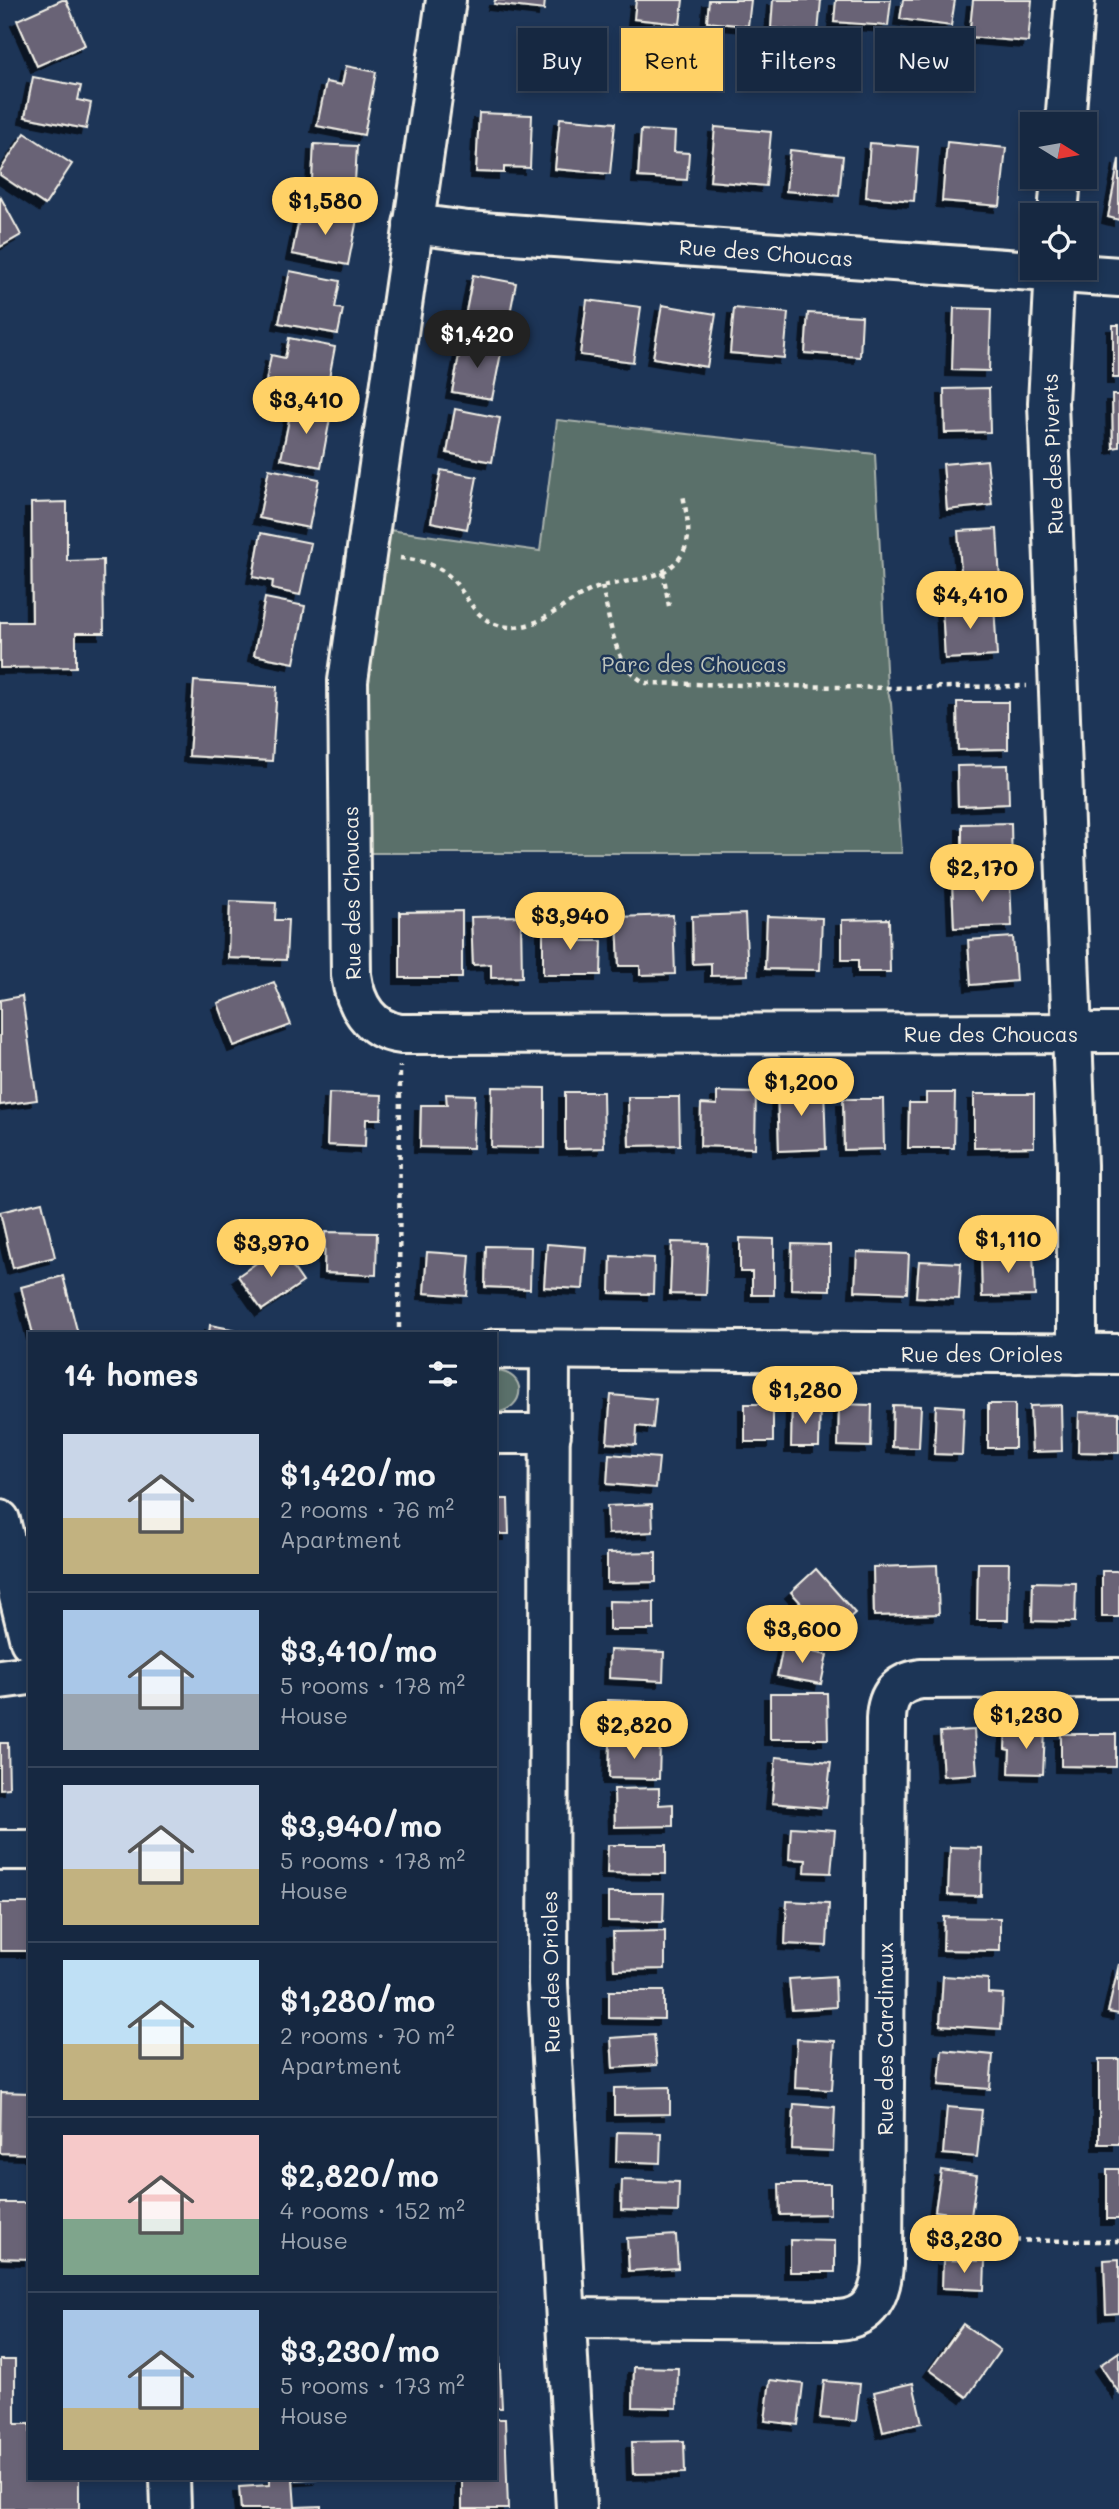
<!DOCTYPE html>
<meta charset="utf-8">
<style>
body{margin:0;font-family:Mali,sans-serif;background:#23344c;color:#f1f3f6;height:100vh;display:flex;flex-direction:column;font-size:26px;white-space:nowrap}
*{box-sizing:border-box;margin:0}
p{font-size:23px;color:#9ea6b1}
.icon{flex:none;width:38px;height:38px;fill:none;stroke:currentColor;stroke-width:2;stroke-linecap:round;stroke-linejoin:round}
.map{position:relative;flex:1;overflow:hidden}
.side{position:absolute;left:28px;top:1332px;width:469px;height:1148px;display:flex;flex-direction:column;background:#162841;border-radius:0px;box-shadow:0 4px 10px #0003,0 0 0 2px #35445a}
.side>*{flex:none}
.banner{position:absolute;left:518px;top:28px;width:495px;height:63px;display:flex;gap:14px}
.needle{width:46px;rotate:101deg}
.buttons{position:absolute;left:1020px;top:112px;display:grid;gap:14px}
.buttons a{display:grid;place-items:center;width:77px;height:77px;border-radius:0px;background:#162841;box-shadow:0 4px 10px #0003,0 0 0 2px #35445a;font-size:35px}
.price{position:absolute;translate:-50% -60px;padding:0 16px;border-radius:24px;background:#ffd166;color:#111;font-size:23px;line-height:46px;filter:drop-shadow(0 2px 4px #0008)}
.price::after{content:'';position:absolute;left:50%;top:42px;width:21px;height:16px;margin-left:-10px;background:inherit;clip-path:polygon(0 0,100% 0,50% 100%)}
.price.selected{background:#222;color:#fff}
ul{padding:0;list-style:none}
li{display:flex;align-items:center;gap:21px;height:175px;padding:0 35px}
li+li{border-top:2px solid #35445a}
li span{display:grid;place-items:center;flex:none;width:196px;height:140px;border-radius:0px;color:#555}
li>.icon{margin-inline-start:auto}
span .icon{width:84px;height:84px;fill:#fffc;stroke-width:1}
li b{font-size:30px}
h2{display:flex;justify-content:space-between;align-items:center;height:84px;padding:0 35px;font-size:30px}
.chip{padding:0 24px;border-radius:0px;background:#162841;box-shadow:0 4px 10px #0003,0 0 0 2px #35445a;font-size:24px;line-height:63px}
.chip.selected{background:#ffd166;color:#111}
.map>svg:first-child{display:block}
.green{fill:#5a6f6b;stroke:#a7b0aa;stroke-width:2}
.building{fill:#696476;stroke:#f4f1e8;stroke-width:2;filter:url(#shadow)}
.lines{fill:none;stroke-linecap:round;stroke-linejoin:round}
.minor-casing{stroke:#f4f1e8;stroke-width:44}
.path{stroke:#f4f1e8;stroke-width:4.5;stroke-dasharray:5 5;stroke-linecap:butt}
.minor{stroke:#1d3557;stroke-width:38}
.labels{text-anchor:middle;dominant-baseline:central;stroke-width:5;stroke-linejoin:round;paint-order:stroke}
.street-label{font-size:21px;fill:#f4f1e8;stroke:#1d3557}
.park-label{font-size:21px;fill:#bec4bc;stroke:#1d3557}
</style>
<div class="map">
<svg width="1119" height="2509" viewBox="0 0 1119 2509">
<defs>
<filter id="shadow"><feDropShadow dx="-6" dy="6" stdDeviation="0" flood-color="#0009"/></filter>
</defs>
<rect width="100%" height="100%" fill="#1d3557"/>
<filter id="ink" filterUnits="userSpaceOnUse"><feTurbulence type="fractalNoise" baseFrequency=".0143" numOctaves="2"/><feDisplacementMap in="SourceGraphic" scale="14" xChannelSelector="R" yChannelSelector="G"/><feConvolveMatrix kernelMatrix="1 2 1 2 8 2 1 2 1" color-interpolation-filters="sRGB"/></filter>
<g filter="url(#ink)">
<g class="green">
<polygon points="557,420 875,454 887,688 891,703 902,853 368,853 367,682 389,530 540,551"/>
<path d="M495,1371C528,1372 527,1409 495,1413Z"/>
</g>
<g class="building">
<polygon points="62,0 66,0 85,45 37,66 17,20"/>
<polygon points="495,0 545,0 544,10 494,4"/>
<polygon points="636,0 683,0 680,24 634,19"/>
<polygon points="709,0 751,0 748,26 707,22"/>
<polygon points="773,0 821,0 818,33 771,28"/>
<polygon points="836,0 891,0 888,26 834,22"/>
<polygon points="903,0 955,0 951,26 900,19"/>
<polygon points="973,0 1032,0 1028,42 969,37"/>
<polygon points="346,66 376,72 364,135 317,126 326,82 342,85"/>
<polygon points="33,77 81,86 78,100 91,103 86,129 25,117"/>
<polygon points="479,113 532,115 530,168 504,167 504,173 476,172"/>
<polygon points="560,118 615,123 610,174 555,169"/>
<polygon points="715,127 771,132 766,186 710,181"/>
<polygon points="641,130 675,132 674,152 689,153 687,180 638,177"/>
<polygon points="25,133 72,164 45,205 0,175 0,171"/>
<polygon points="947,142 1006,148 1000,206 942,201"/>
<polygon points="870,143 918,147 914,201 866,197"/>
<polygon points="314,144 357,146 354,200 311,197"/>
<polygon points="790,150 843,156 839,196 786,191"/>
<polygon points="1119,159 1119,220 1108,217"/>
<polygon points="0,196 21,235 0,247"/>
<polygon points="301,209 357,219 348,265 292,254"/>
<polygon points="290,271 340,281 335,308 343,309 338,334 279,323"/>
<polygon points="473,275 516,283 508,324 492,321 490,332 463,327"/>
<polygon points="587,300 641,307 633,362 580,355"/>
<polygon points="662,305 716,314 707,367 653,358"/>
<polygon points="734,308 788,313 784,358 730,353"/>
<polygon points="954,308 991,309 989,371 952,370"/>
<polygon points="808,313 862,316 860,357 805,353"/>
<rect x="1113" y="325" width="6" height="53"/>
<polygon points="289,338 335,347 326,394 266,382 271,355 285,358"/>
<polygon points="462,340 502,348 492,399 452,392"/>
<polygon points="989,388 990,432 945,433 944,389"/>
<polygon points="1112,395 1119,395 1119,447 1113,448"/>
<polygon points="292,405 331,413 321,467 281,459"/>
<polygon points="455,409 500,418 492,462 447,453"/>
<polygon points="987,460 992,505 947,510 943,464"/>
<polygon points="269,469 319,479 309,528 259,518"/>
<polygon points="441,470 477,477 467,529 431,522"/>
<polygon points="67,502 67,561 103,560 104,633 76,633 76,667 0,668 0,622 32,622 31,503"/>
<polygon points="997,529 1000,581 962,583 958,531"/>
<polygon points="261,533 311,543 300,595 272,589 273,581 253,577"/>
<polygon points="265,598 305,606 294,663 254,655"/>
<polygon points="994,603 997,656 945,659 942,606"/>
<polygon points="194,681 277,687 272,761 189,756"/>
<polygon points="957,702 1008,702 1008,749 958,750"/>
<polygon points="1008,765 1009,804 958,806 957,766"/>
<polygon points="1011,823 1012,870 962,871 962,824"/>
<polygon points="1010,880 1012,926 954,928 952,882"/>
<polygon points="230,901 276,903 275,920 288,920 286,960 228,958"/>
<polygon points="462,911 462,978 400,978 400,912"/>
<polygon points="745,914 748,975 711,976 711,963 693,964 692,916"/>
<polygon points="673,915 675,974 640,975 640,966 619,966 617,917"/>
<polygon points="521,916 522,977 491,978 491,964 473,965 471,917"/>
<polygon points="767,916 822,918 820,970 765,969"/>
<polygon points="889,919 890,972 858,972 858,960 842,960 842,920"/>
<polygon points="543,924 581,924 581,941 602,941 601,975 543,975"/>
<polygon points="1013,937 1016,981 971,985 968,940"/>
<polygon points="274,982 291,1025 234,1046 218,1003"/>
<polygon points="22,996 37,1100 0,1105 0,1000"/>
<polygon points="824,1086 826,1149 779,1151 777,1088"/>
<polygon points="492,1087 545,1088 545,1148 491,1147"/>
<polygon points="565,1092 603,1092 604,1148 565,1149"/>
<polygon points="717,1092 756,1093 755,1148 700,1146 701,1104 717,1105"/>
<polygon points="329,1093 382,1095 381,1119 366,1119 365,1147 327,1145"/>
<polygon points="926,1093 955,1093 954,1148 908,1148 909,1103 926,1103"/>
<polygon points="446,1094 475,1095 473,1148 420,1147 421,1105 447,1105"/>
<polygon points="974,1094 1034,1094 1034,1147 974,1148"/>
<polygon points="628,1097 679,1097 680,1145 629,1146"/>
<polygon points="843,1099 883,1099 884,1149 844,1150"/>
<polygon points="42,1202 55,1257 13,1268 0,1212"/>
<polygon points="325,1232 377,1233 376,1275 324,1273"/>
<polygon points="740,1238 774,1239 774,1295 752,1295 752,1272 740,1272"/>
<polygon points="672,1242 708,1243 706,1295 670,1294"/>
<polygon points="547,1244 586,1247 583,1289 544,1287"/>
<polygon points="792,1244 830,1245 830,1290 791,1289"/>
<polygon points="486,1246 531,1247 530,1289 485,1287"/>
<polygon points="279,1247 303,1282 262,1310 238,1276"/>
<polygon points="427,1252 470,1255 467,1296 424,1293"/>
<polygon points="857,1252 909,1254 907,1293 855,1291"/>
<polygon points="1033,1253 1035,1296 982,1297 981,1255"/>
<polygon points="611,1256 654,1258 653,1294 610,1293"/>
<polygon points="919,1261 961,1263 959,1299 916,1297"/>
<polygon points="63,1276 78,1334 33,1334 21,1287"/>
<polygon points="210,1325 248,1332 248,1334 209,1334"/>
<polygon points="611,1395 656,1399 653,1428 637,1426 636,1445 607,1443"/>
<rect x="745" y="1404" width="28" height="38"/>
<polygon points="792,1404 820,1404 819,1447 791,1447"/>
<polygon points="839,1404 872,1405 871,1447 838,1446"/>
<rect x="988" y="1404" width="27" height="44"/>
<polygon points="893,1405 921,1406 919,1448 892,1447"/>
<polygon points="936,1405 964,1407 962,1455 934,1454"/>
<polygon points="1061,1405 1062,1451 1032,1452 1030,1406"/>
<polygon points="1079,1412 1119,1413 1119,1453 1078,1452"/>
<polygon points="609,1454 659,1458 656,1488 607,1484"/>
<polygon points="495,1499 508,1499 509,1534 495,1534"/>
<polygon points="652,1504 653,1532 608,1534 607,1506"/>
<polygon points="656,1552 656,1582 607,1583 607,1553"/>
<polygon points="978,1563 1009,1563 1008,1620 977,1620"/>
<polygon points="937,1565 939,1614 874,1616 873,1567"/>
<polygon points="816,1569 855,1613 830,1635 791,1592"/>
<rect x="1102" y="1571" width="17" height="46"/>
<polygon points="1033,1582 1076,1583 1075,1622 1032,1621"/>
<polygon points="609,1601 654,1602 654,1630 609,1630"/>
<polygon points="783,1646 827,1655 821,1684 777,1676"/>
<polygon points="610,1650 664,1652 663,1681 609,1678"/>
<polygon points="770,1693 827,1693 828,1739 770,1739"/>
<polygon points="608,1700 661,1702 660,1735 607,1733"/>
<polygon points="1006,1729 1045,1731 1043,1774 1009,1773 1010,1750 1005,1749"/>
<polygon points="974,1730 977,1774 943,1776 940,1732"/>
<polygon points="1061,1734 1116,1734 1116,1767 1061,1766"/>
<polygon points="0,1743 8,1743 9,1788 0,1789"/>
<polygon points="610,1744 660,1745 659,1779 609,1778"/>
<polygon points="776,1757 831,1762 826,1808 772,1803"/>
<polygon points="659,1788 659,1805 673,1804 673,1826 615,1827 614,1789"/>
<polygon points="791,1827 835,1830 831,1873 805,1872 806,1860 789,1859"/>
<polygon points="608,1845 666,1845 666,1874 607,1873"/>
<polygon points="950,1847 982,1848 981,1896 948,1895"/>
<polygon points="608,1893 664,1893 663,1922 608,1921"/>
<polygon points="787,1901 829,1903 827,1946 785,1944"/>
<rect x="0" y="1903" width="30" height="48"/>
<polygon points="944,1917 1000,1918 1000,1951 943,1950"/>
<polygon points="665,1931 665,1969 614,1970 613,1932"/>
<polygon points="1119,1964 1119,2014 1108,2012"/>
<polygon points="835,1976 836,2007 792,2010 789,1979"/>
<polygon points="943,1976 988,1979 988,1993 1003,1994 1001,2029 940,2025"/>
<polygon points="609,1991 664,1991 664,2019 609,2018"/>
<polygon points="654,2035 657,2065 613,2068 611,2038"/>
<polygon points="797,2039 835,2041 832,2090 795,2088"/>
<polygon points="942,2050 993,2055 990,2089 939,2085"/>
<rect x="1099" y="2059" width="20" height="85"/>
<polygon points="670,2087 670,2114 614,2115 614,2088"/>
<polygon points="1,2092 30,2093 30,2154 0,2153"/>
<polygon points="794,2104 835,2107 833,2151 792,2149"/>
<polygon points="947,2107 982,2110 977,2157 943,2154"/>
<polygon points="617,2132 661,2133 660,2163 616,2161"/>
<rect x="1107" y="2169" width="12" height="50"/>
<polygon points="941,2170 977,2175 971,2216 935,2211"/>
<polygon points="622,2180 679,2182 678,2212 621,2210"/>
<polygon points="779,2184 830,2184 830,2214 780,2215"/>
<polygon points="0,2203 30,2203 30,2259 0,2258"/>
<polygon points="676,2235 678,2268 629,2271 627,2238"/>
<polygon points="790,2240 835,2241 835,2272 790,2272"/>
<polygon points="1119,2259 1119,2313 1106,2314 1104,2260"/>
<polygon points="943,2260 985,2261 984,2290 942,2288"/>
<polygon points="495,2304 497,2304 502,2408 495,2408"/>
<polygon points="963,2324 1000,2350 967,2397 930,2370"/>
<polygon points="1119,2352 1119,2393 1100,2365"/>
<polygon points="0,2360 15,2360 15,2424 30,2424 30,2478 79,2478 79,2509 0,2509"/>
<polygon points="634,2367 678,2368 677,2408 633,2407"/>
<polygon points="770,2380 803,2384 798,2425 765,2421"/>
<polygon points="824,2381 860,2384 856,2421 820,2418"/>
<polygon points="913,2383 922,2423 883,2432 874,2392"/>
<polygon points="495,2419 505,2419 508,2509 462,2509 462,2478 495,2478"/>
<polygon points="684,2441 685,2473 633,2474 632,2442"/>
<polygon points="270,2478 321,2478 293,2480 295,2507 321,2506 321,2509 241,2509 239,2487 270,2485"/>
</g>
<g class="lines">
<g class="minor-casing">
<g id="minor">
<path d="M446,0L348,681L351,975C355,1004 369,1030 401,1034L1119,1033"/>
<polyline points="1065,124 1075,0"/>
<polyline points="1058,215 1061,177"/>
<polyline points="413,224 468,231 1119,277"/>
<polyline points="1055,268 1048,403 1077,1165 1077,1354"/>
<polyline points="495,1349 1119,1354"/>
<polyline points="550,1350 548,1984 576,2509"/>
<polyline points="495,1434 551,1434"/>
<polyline points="0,1520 30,1641"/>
<polyline points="0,1679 30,1675"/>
<polyline points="0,1850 30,1850"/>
<path d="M566,2318L839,2320C871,2318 881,2294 883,2265L886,1719C887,1695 897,1683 921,1679L1119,1678"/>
<polyline points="170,2478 171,2509"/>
</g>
</g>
<g class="path">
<path d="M400,558C418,560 435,563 449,576C468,594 473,620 502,626C538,633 563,602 594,589C622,578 662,584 681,556C694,537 686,515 683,494"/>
<polyline points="663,572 669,606"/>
<path d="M602,586C610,619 613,667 646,683L887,688L1027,686"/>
<polyline points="399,1328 400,1066"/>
<polyline points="915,2240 1119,2241"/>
</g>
<use href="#minor" class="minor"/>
</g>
</g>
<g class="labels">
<g class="street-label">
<text transform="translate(766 252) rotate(4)">Rue des Choucas</text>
<text transform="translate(1052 454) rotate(-92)">Rue des Piverts</text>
<text transform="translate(351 893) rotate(-91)">Rue des Choucas</text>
<text x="991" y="1033">Rue des Choucas</text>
<text x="982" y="1353">Rue des Orioles</text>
<text transform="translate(550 1972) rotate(-91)">Rue des Orioles</text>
<text transform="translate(884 2039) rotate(-90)">Rue des Cardinaux</text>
</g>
<g class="park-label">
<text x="694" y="663">Parc des Choucas</text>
</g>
</g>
</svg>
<div class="buttons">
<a><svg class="needle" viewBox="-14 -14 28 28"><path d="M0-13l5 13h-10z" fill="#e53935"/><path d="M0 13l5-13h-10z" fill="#9ea6b1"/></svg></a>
<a><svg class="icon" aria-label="locate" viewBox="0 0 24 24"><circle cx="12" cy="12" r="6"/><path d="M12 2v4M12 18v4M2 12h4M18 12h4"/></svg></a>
</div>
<b class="price" style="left:325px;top:237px">$1,580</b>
<b class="price selected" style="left:477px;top:370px">$1,420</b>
<b class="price" style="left:306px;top:436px">$3,410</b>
<b class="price" style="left:970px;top:631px">$4,410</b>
<b class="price" style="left:982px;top:904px">$2,170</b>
<b class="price" style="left:570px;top:952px">$3,940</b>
<b class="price" style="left:801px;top:1118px">$1,200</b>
<b class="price" style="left:1008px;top:1275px">$1,110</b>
<b class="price" style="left:271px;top:1279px">$3,970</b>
<b class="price" style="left:805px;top:1426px">$1,280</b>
<b class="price" style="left:802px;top:1665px">$3,600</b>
<b class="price" style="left:1026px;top:1751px">$1,230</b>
<b class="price" style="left:634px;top:1761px">$2,820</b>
<b class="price" style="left:964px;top:2275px">$3,230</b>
<div class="banner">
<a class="chip">Buy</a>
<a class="chip selected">Rent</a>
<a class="chip">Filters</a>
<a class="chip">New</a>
</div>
<section class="side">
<h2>14 homes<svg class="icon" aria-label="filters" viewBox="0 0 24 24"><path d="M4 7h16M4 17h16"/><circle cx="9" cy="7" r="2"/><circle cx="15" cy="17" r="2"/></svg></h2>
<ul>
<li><span style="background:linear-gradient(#c9d6e8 60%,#c2b280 0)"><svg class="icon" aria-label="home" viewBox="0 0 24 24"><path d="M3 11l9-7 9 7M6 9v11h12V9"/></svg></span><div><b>$1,420/mo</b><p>2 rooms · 76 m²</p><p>Apartment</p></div></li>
<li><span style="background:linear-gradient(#a9c7e8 60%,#9aa5b1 0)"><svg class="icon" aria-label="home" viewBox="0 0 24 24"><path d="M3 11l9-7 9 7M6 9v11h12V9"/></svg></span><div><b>$3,410/mo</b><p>5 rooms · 178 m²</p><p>House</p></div></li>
<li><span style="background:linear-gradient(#c9d6e8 60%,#c2b280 0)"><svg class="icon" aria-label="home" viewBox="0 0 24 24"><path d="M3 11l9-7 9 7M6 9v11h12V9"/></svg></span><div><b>$3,940/mo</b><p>5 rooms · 178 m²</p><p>House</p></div></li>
<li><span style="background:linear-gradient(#bfe0f5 60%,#c2b280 0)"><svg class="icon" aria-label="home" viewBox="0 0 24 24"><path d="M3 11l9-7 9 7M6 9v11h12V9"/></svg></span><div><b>$1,280/mo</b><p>2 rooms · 70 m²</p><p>Apartment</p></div></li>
<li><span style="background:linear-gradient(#f6c9c9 60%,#7fa58c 0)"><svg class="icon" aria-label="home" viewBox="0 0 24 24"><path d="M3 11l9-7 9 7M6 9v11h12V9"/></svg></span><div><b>$2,820/mo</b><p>4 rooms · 152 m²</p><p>House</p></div></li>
<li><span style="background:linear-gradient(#a9c7e8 70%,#c2b280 0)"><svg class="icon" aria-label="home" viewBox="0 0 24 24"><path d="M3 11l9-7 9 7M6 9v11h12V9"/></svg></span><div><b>$3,230/mo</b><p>5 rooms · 173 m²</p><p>House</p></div></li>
</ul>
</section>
</div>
